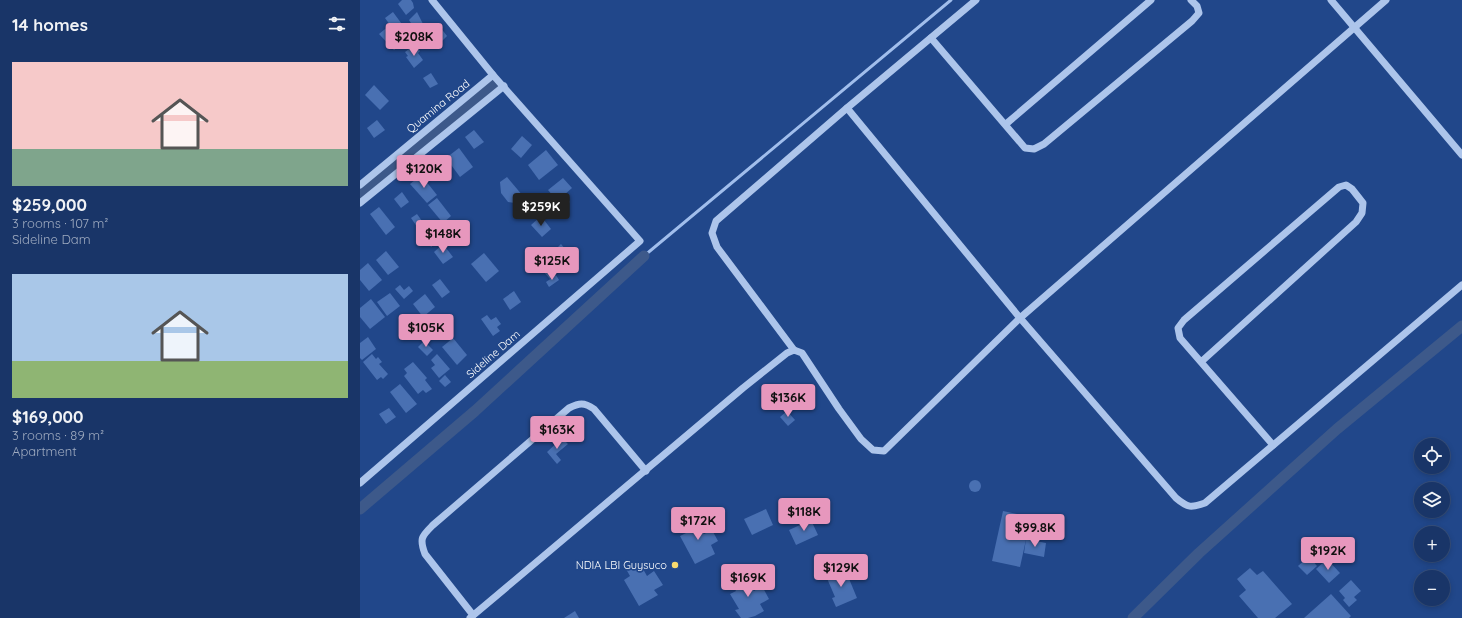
<!DOCTYPE html>
<meta charset="utf-8">
<style>
body{margin:0;font-family:Quicksand,sans-serif;background:#264071;color:#f1f3f6;height:100vh;display:flex;flex-direction:column;font-size:15px;white-space:nowrap}
*{box-sizing:border-box;margin:0}
p{font-size:13px;color:#9fabc0}
.icon{flex:none;width:22px;height:22px;fill:none;stroke:currentColor;stroke-width:2;stroke-linecap:round;stroke-linejoin:round}
.map{position:relative;flex:1;overflow:hidden}
.details{display:flex;flex-direction:column;background:#193568;width:360px}
.details>*{flex:none}
.fabs{position:absolute;left:1054px;top:438px;display:grid;gap:8px}
.fabs a{display:grid;place-items:center;width:36px;height:36px;border-radius:50%;background:#193568;box-shadow:0 2px 6px #0003,0 0 0 1px #37507c;font-size:20px}
.price{position:absolute;translate:-50% -34px;padding:0 9px;border-radius:4px;background:#e797bd;color:#111;font-size:13px;line-height:26px;filter:drop-shadow(0 1px 2px #0008)}
.price::after{content:'';position:absolute;left:50%;top:24px;width:12px;height:9px;margin-left:-6px;background:inherit;clip-path:polygon(0 0,100% 0,50% 100%)}
.price.selected{background:#222;color:#fff}
ul{padding:0;list-style:none}
li{display:grid;align-content:center;gap:8px;height:212px;padding:0 12px}
li span{display:grid;place-items:center;height:124px;border-radius:0px;color:#555}
li>.icon{margin-inline-start:auto}
span .icon{width:72px;height:72px;fill:#fffc;stroke-width:1}
li b{font-size:17px}
h2{display:flex;justify-content:space-between;align-items:center;height:48px;padding:0 12px;font-size:17px}
main{display:flex;flex:1;min-height:0}
.map>svg:first-child{display:block}
.lines{fill:none;stroke-linecap:round;stroke-linejoin:round}
.stream{stroke:#a1beec;stroke-width:3}
.canal{stroke:#3d598a;stroke-width:11}
.building{fill:#4970b2}
.minor{stroke:#adc5eb;stroke-width:7}
.poi-dot{fill:#f8da6e;stroke:#21478a;stroke-width:1.5}
.labels{text-anchor:middle;dominant-baseline:central;stroke-width:3.5;stroke-linejoin:round;paint-order:stroke}
.street-label{font-size:11px;fill:#fff;stroke:#21478a}
.poi-label{font-size:11px;fill:#fff;stroke:#21478a;text-anchor:end}
</style>
<main>
<section class="details">
<h2>14 homes<svg class="icon" aria-label="filters" viewBox="0 0 24 24"><path d="M4 7h16M4 17h16"/><circle cx="9" cy="7" r="2"/><circle cx="15" cy="17" r="2"/></svg></h2>
<ul>
<li><span style="background:linear-gradient(#f6c9c9 70%,#7fa58c 0)"><svg class="icon" aria-label="home" viewBox="0 0 24 24"><path d="M3 11l9-7 9 7M6 9v11h12V9"/></svg></span><div><b>$259,000</b><p>3 rooms · 107 m²</p><p>Sideline Dam</p></div></li>
<li><span style="background:linear-gradient(#a9c7e8 70%,#8fb573 0)"><svg class="icon" aria-label="home" viewBox="0 0 24 24"><path d="M3 11l9-7 9 7M6 9v11h12V9"/></svg></span><div><b>$169,000</b><p>3 rooms · 89 m²</p><p>Apartment</p></div></li>
</ul>
</section>
<div class="map">
<svg width="1102" height="618" viewBox="0 0 1102 618">
<rect width="100%" height="100%" fill="#21478a"/>
<g class="lines">
<polyline class="stream" points="284,256 591,0"/>
<g class="canal">
<polyline points="0,196 137,83"/>
<polyline points="0,509 115,411 284,256"/>
<polyline points="773,618 839,553 977,429 1102,326"/>
</g>
</g>
<g class="building">
<polygon points="42,0 51,0 53,3 54,8 46,15 38,4"/>
<polygon points="33,12 47,31 43,37 45,41 34,50 19,34 30,25 25,18"/>
<polygon points="57,12 63,24 56,31 49,20"/>
<polygon points="77,23 87,36 76,47 69,44 64,38 64,33 71,30"/>
<polygon points="53,46 55,49 58,49 60,51 58,53 63,60 54,68 46,57 48,56 45,52"/>
<polygon points="71,73 78,84 70,88 63,78"/>
<polygon points="14,85 29,101 20,110 5,95"/>
<polygon points="17,120 25,130 14,138 7,128"/>
<polygon points="114,130 124,142 114,149 105,137"/>
<polygon points="162,136 172,145 161,158 151,149"/>
<polygon points="99,148 113,167 100,177 86,158"/>
<polygon points="186,150 198,165 179,180 168,165"/>
<polygon points="61,175 77,195 67,203 50,184"/>
<polygon points="147,177 163,196 155,203 148,202 141,193 140,182"/>
<polygon points="203,178 212,188 204,195 210,202 206,205 202,200 199,203 188,190"/>
<polygon points="42,192 49,202 41,208 34,199"/>
<polygon points="77,198 91,216 83,223 68,205"/>
<polygon points="19,207 35,227 26,235 10,214"/>
<polygon points="57,214 77,242 71,247 51,218"/>
<polygon points="181,216 191,229 182,237 171,225"/>
<polygon points="83,244 93,257 83,264 74,252"/>
<polygon points="201,244 215,261 206,268 197,256 201,253 197,248"/>
<polygon points="26,251 39,267 28,275 16,260"/>
<polygon points="124,253 139,271 126,282 111,264"/>
<polygon points="8,263 22,280 9,291 0,280 0,270"/>
<polygon points="188,266 195,275 190,279 183,271"/>
<polygon points="196,275 199,280 189,287 186,282"/>
<polygon points="80,279 90,292 82,298 72,285"/>
<polygon points="40,285 44,290 49,286 53,291 44,299 35,289"/>
<polygon points="154,291 161,302 150,310 143,299"/>
<polygon points="30,293 40,306 27,316 17,302"/>
<polygon points="65,294 75,307 63,317 53,304"/>
<polygon points="11,299 25,317 10,329 0,317 0,308"/>
<polygon points="127,315 131,320 136,317 141,324 137,327 140,331 133,336 121,319"/>
<polygon points="8,337 16,349 2,360 0,358 0,343"/>
<polygon points="93,338 107,355 97,365 82,347"/>
<polygon points="64,341 73,350 67,356 58,347"/>
<polygon points="12,354 16,359 18,357 22,362 19,364 28,374 23,379 21,377 17,380 3,362"/>
<polygon points="77,354 90,369 79,378 71,368 75,365 71,360"/>
<polygon points="53,362 67,378 65,380 72,389 66,393 63,390 58,394 44,376 47,373 44,369"/>
<polygon points="85,375 91,382 85,387 79,381"/>
<polygon points="40,384 57,404 46,413 30,392"/>
<polygon points="29,408 36,417 26,424 19,414"/>
<polygon points="427,411 435,420 428,426 420,417"/>
<polygon points="216,429 220,434 214,439 210,434"/>
<polygon points="202,438 208,444 196,454 201,460 197,464 187,452"/>
<circle cx="615" cy="486" r="6"/>
<polygon points="406,509 413,525 392,535 384,519"/>
<polygon points="643,511 671,517 660,567 632,561"/>
<polygon points="335,517 344,534 352,530 358,541 351,545 355,554 335,564 320,536 326,533 321,524"/>
<polygon points="451,520 458,535 436,545 429,530"/>
<circle cx="686" cy="533" r="5.5"/>
<polygon points="666,539 686,543 684,557 664,553"/>
<polygon points="949,556 957,566 947,575 938,566"/>
<polygon points="967,559 980,573 969,583 956,569"/>
<polygon points="279,562 287,576 294,571 303,585 294,590 298,595 279,606 264,580 270,576 266,569"/>
<polygon points="890,568 897,575 903,571 932,604 915,618 898,618 879,596 886,590 877,579"/>
<polygon points="485,569 497,598 476,607 472,598 475,597 466,576"/>
<polygon points="384,575 394,591 402,586 409,599 400,604 404,611 395,616 388,618 381,618 375,610 379,609 370,594 376,591 371,582"/>
<polygon points="991,580 1001,591 994,597 997,600 989,607 983,600 985,598 979,591"/>
<polygon points="971,594 991,616 989,618 944,618"/>
<polygon points="215,611 219,618 204,618"/>
</g>
<g class="lines">
<g class="minor">
<polyline points="971,0 1102,155"/>
<polyline points="571,38 665,148 674,149 684,144 832,21 839,13 837,6 831,0"/>
<path d="M487,108L660,318L816,498C828,508 831,508 845,503L1102,285"/>
<polyline points="646,124 791,0"/>
<polyline points="0,185 133,75"/>
<polyline points="0,203 144,86"/>
<polyline points="434,350 357,247 352,233 356,221 487,108 616,0"/>
<polyline points="841,362 996,222 1002,213 1003,203 992,189 986,185 979,187 824,320 818,328 820,338 913,445"/>
<polyline points="0,483 280,241 133,75 72,0"/>
<path d="M113,615L65,554C59,538 62,536 73,525L209,408C219,403 224,402 234,409L286,471"/>
<polyline points="110,618 383,388 427,353 434,350 442,353 479,409 501,439 513,450 524,451 660,318 1026,0"/>
</g>
</g>
<circle class="poi-dot" cx="315" cy="565" r="4"/>
<g class="labels">
<g class="street-label">
<text transform="translate(78 106) rotate(-39)">Quamina Road</text>
<text transform="translate(133 354) rotate(-41)">Sideline Dam</text>
</g>
<g class="poi-label">
<text x="307" y="565">NDIA LBI Guysuco</text>
</g>
</g>
</svg>
<div class="fabs">
<a><svg class="icon" aria-label="locate" viewBox="0 0 24 24"><circle cx="12" cy="12" r="6"/><path d="M12 2v4M12 18v4M2 12h4M18 12h4"/></svg></a>
<a><svg class="icon" aria-label="layers" viewBox="0 0 24 24"><path d="M12 4l9 5-9 5-9-5zM3 14l9 5 9-5"/></svg></a>
<a>+</a>
<a>−</a>
</div>
<b class="price" style="left:54px;top:57px">$208K</b>
<b class="price" style="left:64px;top:189px">$120K</b>
<b class="price selected" style="left:181px;top:227px">$259K</b>
<b class="price" style="left:83px;top:254px">$148K</b>
<b class="price" style="left:192px;top:281px">$125K</b>
<b class="price" style="left:66px;top:348px">$105K</b>
<b class="price" style="left:428px;top:418px">$136K</b>
<b class="price" style="left:197px;top:450px">$163K</b>
<b class="price" style="left:444px;top:532px">$118K</b>
<b class="price" style="left:338px;top:541px">$172K</b>
<b class="price" style="left:675px;top:548px">$99.8K</b>
<b class="price" style="left:968px;top:571px">$192K</b>
<b class="price" style="left:481px;top:588px">$129K</b>
<b class="price" style="left:388px;top:598px">$169K</b>
</div>
</main>
